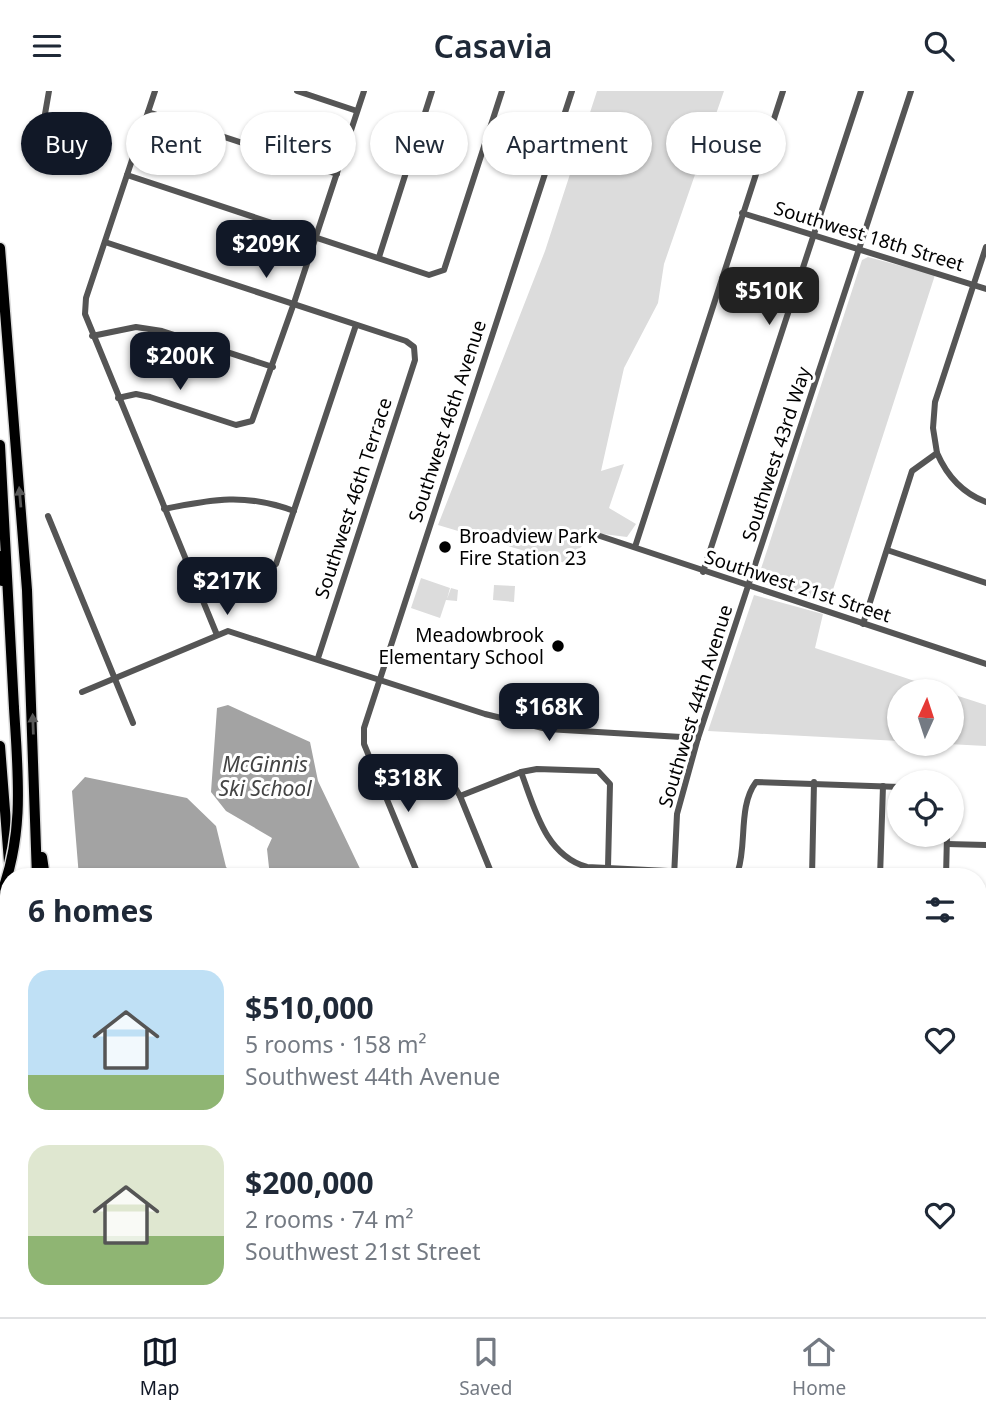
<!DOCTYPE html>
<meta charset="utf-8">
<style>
body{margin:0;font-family:"Noto Sans",sans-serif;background:#f2f2f3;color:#1f2937;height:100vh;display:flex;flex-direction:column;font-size:26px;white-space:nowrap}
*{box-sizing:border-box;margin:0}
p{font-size:23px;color:#747a83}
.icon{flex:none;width:38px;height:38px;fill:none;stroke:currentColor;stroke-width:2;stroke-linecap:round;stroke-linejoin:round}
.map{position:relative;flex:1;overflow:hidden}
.details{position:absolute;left:0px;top:777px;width:987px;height:450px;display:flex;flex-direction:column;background:#fff;border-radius:28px 28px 0 0;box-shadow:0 2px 5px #0004}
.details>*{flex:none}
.top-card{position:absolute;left:21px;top:21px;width:945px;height:63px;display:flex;gap:14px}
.needle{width:46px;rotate:3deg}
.buttons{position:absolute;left:887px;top:588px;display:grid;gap:14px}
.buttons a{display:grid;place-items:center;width:77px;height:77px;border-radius:50%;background:#fff;box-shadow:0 2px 5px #0004;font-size:35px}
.price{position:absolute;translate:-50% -60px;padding:0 16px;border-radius:14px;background:#111827;color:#fff;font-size:23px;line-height:46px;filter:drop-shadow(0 2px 4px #0008)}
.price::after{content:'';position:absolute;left:50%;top:42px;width:21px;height:16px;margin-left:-10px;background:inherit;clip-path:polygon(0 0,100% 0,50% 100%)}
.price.on{background:#222;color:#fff}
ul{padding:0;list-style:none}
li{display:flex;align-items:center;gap:21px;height:175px;padding:0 28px}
li span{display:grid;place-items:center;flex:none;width:196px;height:140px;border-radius:21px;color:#555}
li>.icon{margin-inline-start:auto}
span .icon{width:84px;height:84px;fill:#fffc;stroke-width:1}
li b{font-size:30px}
h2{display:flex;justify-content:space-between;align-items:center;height:84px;padding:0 28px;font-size:30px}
.chip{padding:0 24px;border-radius:32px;background:#fff;box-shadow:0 2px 5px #0004;font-size:24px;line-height:63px}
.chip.on{background:#111827;color:#fff}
header{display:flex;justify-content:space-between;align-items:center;height:91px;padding:0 28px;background:#fff;font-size:32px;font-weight:600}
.menu{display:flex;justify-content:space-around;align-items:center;height:98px;border-top:2px solid #e0e1e3;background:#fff;font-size:19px;color:#747a83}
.menu a{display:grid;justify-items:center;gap:4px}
.menu .on{color:#111827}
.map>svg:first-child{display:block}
.green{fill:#dcdcdc}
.water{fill:#a3a3a3}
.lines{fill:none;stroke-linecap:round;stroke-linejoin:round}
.canal{stroke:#a3a3a3;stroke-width:6}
.primary-casing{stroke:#dbdbdb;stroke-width:12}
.highway-casing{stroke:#dbdbdb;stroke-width:13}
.street{stroke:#555;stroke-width:6}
.primary{stroke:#000;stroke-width:10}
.highway{stroke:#000;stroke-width:10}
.highway-bridge-casing{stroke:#dbdbdb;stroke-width:13;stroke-linecap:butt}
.highway-bridge{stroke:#000;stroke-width:10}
.oneway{fill:#595959}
.poi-dot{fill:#000;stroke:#fff;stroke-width:2.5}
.labels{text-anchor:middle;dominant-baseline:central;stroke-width:6;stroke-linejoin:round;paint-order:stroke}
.street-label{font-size:19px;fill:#000;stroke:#fff}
.poi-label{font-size:19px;fill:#000;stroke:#fff;text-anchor:start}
.water-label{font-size:21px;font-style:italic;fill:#444;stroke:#fff}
</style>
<header><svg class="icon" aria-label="menu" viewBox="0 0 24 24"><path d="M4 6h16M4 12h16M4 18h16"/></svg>Casavia<svg class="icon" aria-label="search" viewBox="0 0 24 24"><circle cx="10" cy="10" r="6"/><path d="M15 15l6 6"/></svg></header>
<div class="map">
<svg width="986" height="1226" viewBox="0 0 986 1226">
<rect width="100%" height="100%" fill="#fff"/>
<g class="green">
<polygon points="597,0 724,0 664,173 658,212 624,277 601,380 624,373 609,417 636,433 627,446 595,442 565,472 438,434 545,160"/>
<polygon points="868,166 935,184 828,514 757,490 862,169"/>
<polygon points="421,487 450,497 447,508 451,497 458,499 457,510 446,509 440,527 411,517"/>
<polygon points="494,494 515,495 514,511 493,509"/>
<polygon points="754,504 823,523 815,557 945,600 900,600 899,650 708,640"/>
<polygon points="952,603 986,614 986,655 948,653 952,653"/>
<polygon points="300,1218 347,1218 343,1226 304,1226"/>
<polygon points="362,1218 405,1218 420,1226 357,1226"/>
<polygon points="696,1218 771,1218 793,1226 709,1226"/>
</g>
<g class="water">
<polygon points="228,614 310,651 318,690 364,786 270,786 267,758 272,747 226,720 211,701 217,617"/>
<polygon points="85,686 187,707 216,735 226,776 236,786 79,786 72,700"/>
<polygon points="85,1218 269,1218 273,1226 85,1226"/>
<polygon points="771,1218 847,1218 872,1226 793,1226"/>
</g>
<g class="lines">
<polyline class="canal" points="0,954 9,957"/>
<g class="primary-casing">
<g id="primary">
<polyline points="0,982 9,984"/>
<polyline points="0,1060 9,1062"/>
<polyline points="417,1218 434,1226"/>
<polyline points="664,1218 677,1226"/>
<polyline points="676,1218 690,1226"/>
</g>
</g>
<g class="highway-casing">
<g id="highway">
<polyline points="0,157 27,499 37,786"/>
<polyline points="0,354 14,617"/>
<polyline points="0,465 2,490"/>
<polyline points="0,655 9,771"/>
<polyline points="42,766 45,786"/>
<polyline points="0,991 9,994"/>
<polyline points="0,1010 9,1013"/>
<polyline points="0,1028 9,1031"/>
<polyline points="0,1045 9,1048"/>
<polyline points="0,1110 9,1126"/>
<polyline points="25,1218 25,1226"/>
<polyline points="38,1218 39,1226"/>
<polyline points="52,1218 52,1226"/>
<polyline points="294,1218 298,1226"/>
<polyline points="383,1218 383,1226"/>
<polyline points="447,1218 464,1226"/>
<polyline points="482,1218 498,1226"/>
<polyline points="514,1218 529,1226"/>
<polyline points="581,1218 595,1226"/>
<polyline points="626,1218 644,1226"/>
<polyline points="350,1226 355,1218"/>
</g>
</g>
<g class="street">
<polyline points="155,0 86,207 85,223 217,544"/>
<polyline points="297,0 357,20"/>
<polyline points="148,21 337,83"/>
<polyline points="493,33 555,52"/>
<polyline points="32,58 41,46 49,0"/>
<polyline points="127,84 429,184 444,179 502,0"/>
<polyline points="742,122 986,198"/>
<polyline points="105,151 406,250 414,256 415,269 318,567"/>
<polyline points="379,166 432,0"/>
<polyline points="92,245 136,236 162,240 273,276"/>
<polyline points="118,307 136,303 150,306 236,334 252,330 294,212 364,0"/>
<path d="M937,362C947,385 962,402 986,411"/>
<path d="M164,418C213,408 246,402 294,420"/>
<polyline points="48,425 133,632"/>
<polyline points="600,445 986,573"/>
<polyline points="635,456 783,0"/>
<polyline points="887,459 986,492"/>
<path d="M190,481C204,477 216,474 231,473C247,473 262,483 276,473L356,234"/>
<polyline points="703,481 861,0"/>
<polyline points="863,533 912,380 937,362 933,337 935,311 986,156"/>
<polyline points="82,601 228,540 485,623 547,638 698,647"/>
<polyline points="372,670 442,675 460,705 493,786"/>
<path d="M521,681C535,718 545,764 587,776L729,783L738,780C747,753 738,715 756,691L900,696"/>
<polyline points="460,705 521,681 537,678 598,680 610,693 608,776"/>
<polyline points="947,753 986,754"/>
<polyline points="419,786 364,653 364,637 572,0"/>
<polyline points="674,786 677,723 698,647 911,0"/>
<polyline points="812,786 814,691"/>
<polyline points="880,786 883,695"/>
<polyline points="946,786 947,744"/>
<polyline points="978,986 986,987"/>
<polyline points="0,1169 3,1185 3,1226"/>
<polyline points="978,1201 986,1177"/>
<polyline points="874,1218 898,1226"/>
<polyline points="970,1226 973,1218"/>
</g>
<use href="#primary" class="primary"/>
<use href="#highway" class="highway"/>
<g class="highway-bridge-casing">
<path id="highway-bridge" d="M0,806C25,744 18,683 14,617"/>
</g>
<use href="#highway-bridge" class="highway-bridge"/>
</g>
<defs><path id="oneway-solid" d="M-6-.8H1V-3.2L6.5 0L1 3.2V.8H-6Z" transform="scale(1.75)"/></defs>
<g class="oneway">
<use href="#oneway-solid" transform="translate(20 406) rotate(-95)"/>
<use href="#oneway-solid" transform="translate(33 633) rotate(-92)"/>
</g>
<g class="poi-dot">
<circle cx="445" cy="456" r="7"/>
<circle cx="558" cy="555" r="7"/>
</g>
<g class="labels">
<g class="street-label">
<text transform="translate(869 145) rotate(17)">Southwest 18th Street</text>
<text transform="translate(447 330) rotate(-72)">Southwest 46th Avenue</text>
<text transform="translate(776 363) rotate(-72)">Southwest 43rd Way</text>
<text transform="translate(353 407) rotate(-72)">Southwest 46th Terrace</text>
<text transform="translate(798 495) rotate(18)">Southwest 21st Street</text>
<text transform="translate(695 615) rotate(-73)">Southwest 44th Avenue</text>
</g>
<g class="poi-label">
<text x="459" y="445">Broadview Park<tspan x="459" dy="22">Fire Station 23</tspan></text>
<text x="544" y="544" text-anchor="end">Meadowbrook<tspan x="544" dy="22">Elementary School</tspan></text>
</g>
<g class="water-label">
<text x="265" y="673">McGinnis<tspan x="265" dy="24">Ski School</tspan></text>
</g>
</g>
</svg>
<div class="buttons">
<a><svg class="needle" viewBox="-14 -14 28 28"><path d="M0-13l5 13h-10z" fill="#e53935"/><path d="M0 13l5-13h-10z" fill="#747a83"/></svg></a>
<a><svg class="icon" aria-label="locate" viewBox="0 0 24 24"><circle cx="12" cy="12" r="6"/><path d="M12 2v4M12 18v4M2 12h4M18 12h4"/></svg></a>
</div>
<b class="price" style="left:266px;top:189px">$209K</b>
<b class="price on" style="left:769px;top:236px">$510K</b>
<b class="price" style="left:180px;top:301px">$200K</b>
<b class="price" style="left:227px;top:526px">$217K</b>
<b class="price" style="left:549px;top:652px">$168K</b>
<b class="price" style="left:408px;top:723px">$318K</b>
<div class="top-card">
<a class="chip on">Buy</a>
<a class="chip">Rent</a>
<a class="chip">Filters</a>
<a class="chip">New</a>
<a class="chip">Apartment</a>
<a class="chip">House</a>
</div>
<section class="details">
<h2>6 homes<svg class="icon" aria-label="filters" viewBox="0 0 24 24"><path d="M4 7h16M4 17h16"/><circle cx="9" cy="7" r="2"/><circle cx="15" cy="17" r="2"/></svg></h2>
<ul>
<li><span style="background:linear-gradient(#bfe0f5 75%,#8fb573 0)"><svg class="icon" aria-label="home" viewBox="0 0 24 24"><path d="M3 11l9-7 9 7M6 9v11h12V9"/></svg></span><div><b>$510,000</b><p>5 rooms · 158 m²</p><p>Southwest 44th Avenue</p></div><svg class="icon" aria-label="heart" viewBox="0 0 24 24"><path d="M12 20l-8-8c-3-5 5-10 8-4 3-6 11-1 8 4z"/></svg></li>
<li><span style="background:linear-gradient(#dfe7d0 65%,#8fb573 0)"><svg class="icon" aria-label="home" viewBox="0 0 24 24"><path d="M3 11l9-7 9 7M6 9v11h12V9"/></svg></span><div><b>$200,000</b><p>2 rooms · 74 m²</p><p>Southwest 21st Street</p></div><svg class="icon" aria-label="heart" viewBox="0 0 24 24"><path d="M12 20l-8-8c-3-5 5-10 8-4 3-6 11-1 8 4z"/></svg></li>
</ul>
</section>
</div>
<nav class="menu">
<a class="on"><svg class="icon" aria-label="map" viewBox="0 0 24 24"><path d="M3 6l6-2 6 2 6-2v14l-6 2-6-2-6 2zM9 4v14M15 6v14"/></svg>Map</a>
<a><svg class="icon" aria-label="saved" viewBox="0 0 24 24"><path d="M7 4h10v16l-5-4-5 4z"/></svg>Saved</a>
<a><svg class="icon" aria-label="home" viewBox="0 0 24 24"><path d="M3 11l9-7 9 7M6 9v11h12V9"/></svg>Home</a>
</nav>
